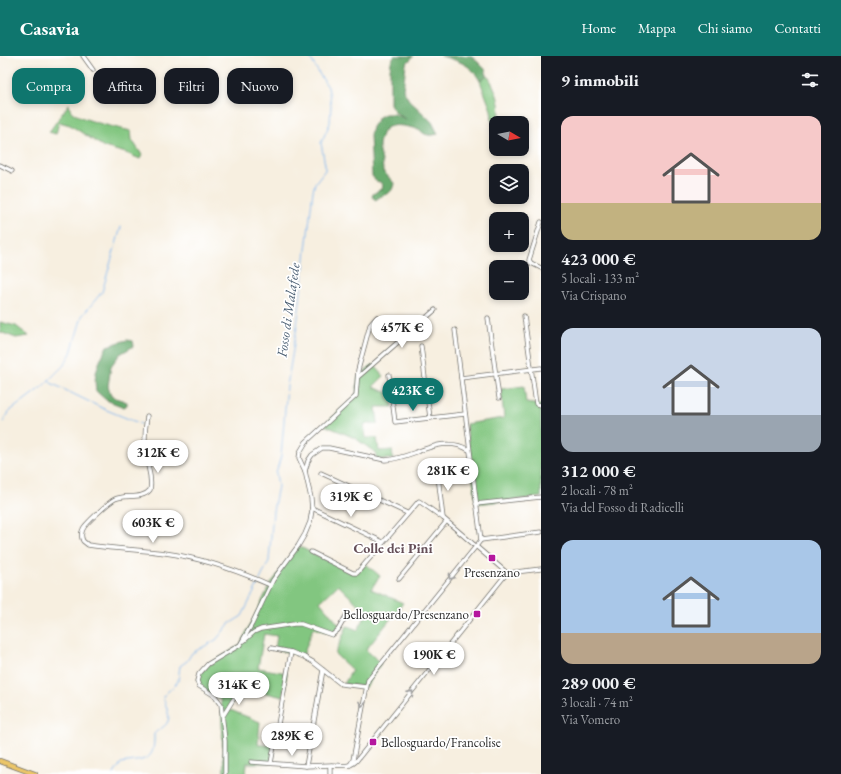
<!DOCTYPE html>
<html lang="it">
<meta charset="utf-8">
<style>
body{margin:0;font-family:"EB Garamond",serif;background:#242831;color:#f1f3f6;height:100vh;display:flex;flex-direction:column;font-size:15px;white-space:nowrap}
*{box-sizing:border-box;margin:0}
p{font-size:13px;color:#9ea1a6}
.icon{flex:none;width:22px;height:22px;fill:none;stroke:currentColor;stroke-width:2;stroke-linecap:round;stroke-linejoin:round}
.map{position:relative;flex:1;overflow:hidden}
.sheet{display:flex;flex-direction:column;background:#171b24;width:300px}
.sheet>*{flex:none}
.banner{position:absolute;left:12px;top:12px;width:380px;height:36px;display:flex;gap:8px}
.needle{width:26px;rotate:100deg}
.fabs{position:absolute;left:489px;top:60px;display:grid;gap:8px}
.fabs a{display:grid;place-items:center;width:40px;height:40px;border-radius:8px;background:#171b24;box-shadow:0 2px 6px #0003;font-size:20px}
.price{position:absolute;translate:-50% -34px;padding:0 9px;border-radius:14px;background:#fff;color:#222;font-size:13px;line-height:26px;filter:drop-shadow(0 1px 2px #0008)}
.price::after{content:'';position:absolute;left:50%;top:24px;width:12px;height:9px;margin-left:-6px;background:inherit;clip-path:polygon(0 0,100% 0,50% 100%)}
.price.active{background:#0f766e;color:#fff}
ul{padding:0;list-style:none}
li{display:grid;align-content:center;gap:8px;height:212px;padding:0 20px}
li span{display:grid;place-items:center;height:124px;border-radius:12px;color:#555}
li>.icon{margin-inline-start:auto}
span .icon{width:72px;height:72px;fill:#fffc;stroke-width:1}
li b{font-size:17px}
h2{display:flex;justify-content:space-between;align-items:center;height:48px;padding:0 20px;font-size:17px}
.chip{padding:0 14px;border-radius:12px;background:#171b24;box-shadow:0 2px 6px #0003;font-size:14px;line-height:36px}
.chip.active{background:#0f766e;color:#fff}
header{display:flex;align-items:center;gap:24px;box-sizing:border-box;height:56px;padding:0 20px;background:#0f766e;color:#fff}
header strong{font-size:19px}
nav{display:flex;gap:22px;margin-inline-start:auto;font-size:14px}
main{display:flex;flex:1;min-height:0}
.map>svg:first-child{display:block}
.green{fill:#82c680;stroke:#567856}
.forest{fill:#69ab6e;stroke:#4a6b4c}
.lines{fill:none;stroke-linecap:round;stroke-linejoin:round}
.stream{stroke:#7fb6ef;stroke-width:1}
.minor-casing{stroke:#72706a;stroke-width:5}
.major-casing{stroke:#72706a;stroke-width:6}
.minor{stroke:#fff;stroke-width:3.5}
.major{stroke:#ecc669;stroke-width:4.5}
.oneway{stroke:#a0a0a0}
.poi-dot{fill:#b5179e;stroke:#fff;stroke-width:1.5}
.labels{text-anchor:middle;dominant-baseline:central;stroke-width:3.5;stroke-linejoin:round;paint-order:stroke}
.poi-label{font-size:13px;fill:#2b2b2b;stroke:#fff}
.water-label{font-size:14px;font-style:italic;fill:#485c70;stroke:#fff}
.neighbourhood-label{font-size:14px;font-weight:bold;fill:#654f58;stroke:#fff}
</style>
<header>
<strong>Casavia</strong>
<nav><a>Home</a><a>Mappa</a><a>Chi siamo</a><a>Contatti</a></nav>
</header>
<main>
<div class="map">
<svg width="541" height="718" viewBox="0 0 541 718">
<rect width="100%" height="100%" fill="#fff"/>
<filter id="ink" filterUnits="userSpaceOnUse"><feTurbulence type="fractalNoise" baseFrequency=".025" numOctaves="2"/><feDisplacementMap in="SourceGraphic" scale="8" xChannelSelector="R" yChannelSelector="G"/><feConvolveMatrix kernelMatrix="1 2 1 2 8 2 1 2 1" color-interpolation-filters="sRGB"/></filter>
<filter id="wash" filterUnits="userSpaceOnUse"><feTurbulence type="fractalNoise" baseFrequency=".012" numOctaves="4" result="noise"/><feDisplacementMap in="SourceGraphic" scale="16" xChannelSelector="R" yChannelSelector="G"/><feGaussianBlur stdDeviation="0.9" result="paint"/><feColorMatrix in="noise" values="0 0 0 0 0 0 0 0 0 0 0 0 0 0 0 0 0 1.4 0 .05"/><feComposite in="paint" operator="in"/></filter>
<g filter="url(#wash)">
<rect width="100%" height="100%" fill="#f7efe0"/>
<g class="green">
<path d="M487,19C497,33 502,51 499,67H496V78L494,81L491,54L480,25Z"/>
<path d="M69,48C69,51 70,54 72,56C81,64 118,72 131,75L132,84L142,99L140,103L126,97L104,91L70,69L59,66L56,78L49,76Z"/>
<polygon points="0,266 16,270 29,280 16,282 0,276"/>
<polygon points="373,308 384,320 373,331 391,338 393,351 376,351 378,368 364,368 366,382 377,382 379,395 392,394 393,403 376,403 376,397 355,382 324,369 356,340 358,321"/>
<polygon points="524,330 526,347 541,349 541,441 476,448 466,368 504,362 501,333"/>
<polygon points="298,490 353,517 357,517 366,508 380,520 371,533 403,547 366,594 381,607 366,631 344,628 352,614 335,598 347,570 358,574 367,557 338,529 320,546 341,571 333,578 313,572 303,600 275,593 277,580 264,578 258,612 287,617 283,641 241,631 228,653 260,666 258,689 274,689 271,707 247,707 246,718 224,718 221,644 201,631 198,623 205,611 240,589 270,529"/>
</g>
<g class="forest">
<path d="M394,0H414L406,8L403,34L409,44L432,66L438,78C429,80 425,80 419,73C406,71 385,63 381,81C380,84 379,87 379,90C380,99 383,105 383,115L394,127C392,141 384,136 376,144L372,141L373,138L381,133L383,130L380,126L376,125L372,120L370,79L372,71L379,61L385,58H394L406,63L396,57L390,48V14L391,6Z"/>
<path d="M441,0H472L485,13L487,19L480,25C471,8 459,5 441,0Z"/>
<path d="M127,284L133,285L134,290L120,298L111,310L108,330L111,340L127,346V349L124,351L106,344L96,335C93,316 99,307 107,290Z"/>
</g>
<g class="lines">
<g class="stream">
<polyline points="49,324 51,327 104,353 141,368"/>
<polyline points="3,366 10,355 43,330 64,309 71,297 82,260 102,236 121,171"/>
<polyline points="260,524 269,505 273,455 278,430 276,417 281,400 287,330 297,270 313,135 315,127 325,114 325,109 321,87 330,67 331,49 328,31 320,19 309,0"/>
<path d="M114,718L121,707C145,703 155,707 154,678C158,673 166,671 168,665C171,660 164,646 163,640L175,629L178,625L180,610L187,605L192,597L216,584L229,568L242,560L259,526"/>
</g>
</g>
</g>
<g filter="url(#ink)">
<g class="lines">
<g class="minor-casing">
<g id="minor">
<polyline points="83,0 93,14"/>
<polyline points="0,109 12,115"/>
<polyline points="541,166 529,204 531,207 541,212"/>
<polyline points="524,260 536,348 541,349"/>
<polyline points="488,262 499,342"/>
<polyline points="421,290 430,362"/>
<polyline points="389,319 395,366 465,358"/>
<polyline points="358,321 435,254"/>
<polyline points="461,322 541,312"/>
<path d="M147,360C145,373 144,386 146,399C147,411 153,421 150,434C142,444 125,438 115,443C109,446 85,468 83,473C81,477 81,481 83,485L88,489L95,490C118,493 142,494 165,497C202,502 236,514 270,529"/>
<polyline points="437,412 443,462"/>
<polyline points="305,415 299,402 300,396 306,386 356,340 358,314 370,269 377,261"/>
<polyline points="321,417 407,457"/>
<polyline points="476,448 541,441"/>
<polyline points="312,452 383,486"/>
<polyline points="481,484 541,476"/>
<polyline points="311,496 353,517 357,517 419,445 443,462 507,517"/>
<polyline points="399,523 446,466"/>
<polyline points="244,585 254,576 261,573 294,568 301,568 332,579 338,574 346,560"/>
<polyline points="271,592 291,596 304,601 313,606 341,628 366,631"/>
<polyline points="223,660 241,631"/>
<polyline points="251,706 306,710 331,709"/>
<polyline points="271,707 291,596"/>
<polyline points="350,709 353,704 368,624 481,484 455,274"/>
<polyline points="306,710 323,614"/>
<path d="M225,718V685L221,648L215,640L199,630L197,625L199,618L208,608L240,589L252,568L273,524L298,490L305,478L310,466L312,454L311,442L305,415L308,405L312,399L322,392H329L385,404C414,403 440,377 469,394"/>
<path d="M330,718V710L332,709C342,709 350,712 357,704L507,517L541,513"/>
</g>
</g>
<g class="major-casing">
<polyline id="major" points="0,705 35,718"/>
</g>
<use href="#minor" class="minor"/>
<use href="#major" class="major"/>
</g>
<defs><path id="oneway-chevron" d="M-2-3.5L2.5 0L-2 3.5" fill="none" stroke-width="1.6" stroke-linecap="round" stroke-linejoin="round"/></defs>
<g class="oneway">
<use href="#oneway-chevron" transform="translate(451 521) rotate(129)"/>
<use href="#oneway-chevron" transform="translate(411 637) rotate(-51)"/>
<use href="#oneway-chevron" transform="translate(362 648) rotate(100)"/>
</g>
</g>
<g class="poi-dot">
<rect x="488" y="498" width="8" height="8" rx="2"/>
<rect x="473" y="554" width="8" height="8" rx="2"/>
<rect x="369" y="682" width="8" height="8" rx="2"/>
</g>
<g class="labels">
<g class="poi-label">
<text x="492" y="516">Presenzano</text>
<text x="469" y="558" text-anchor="end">Bellosguardo/Presenzano</text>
<text x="381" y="686" text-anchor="start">Bellosguardo/Francolise</text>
</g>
<g class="water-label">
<text transform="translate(288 254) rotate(-82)">Fosso di Malafede</text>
</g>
<g class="neighbourhood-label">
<text x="393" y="492">Colle dei Pini</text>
</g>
</g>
</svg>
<div class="fabs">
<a><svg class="needle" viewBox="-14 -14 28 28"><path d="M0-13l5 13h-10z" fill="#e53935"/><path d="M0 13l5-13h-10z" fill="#9ea1a6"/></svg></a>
<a><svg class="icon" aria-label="layers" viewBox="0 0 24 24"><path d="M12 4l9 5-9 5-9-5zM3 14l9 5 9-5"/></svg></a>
<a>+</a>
<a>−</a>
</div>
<b class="price" style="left:402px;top:293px">457K €</b>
<b class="price active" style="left:413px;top:356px">423K €</b>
<b class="price" style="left:158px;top:418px">312K €</b>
<b class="price" style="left:448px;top:436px">281K €</b>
<b class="price" style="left:351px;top:462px">319K €</b>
<b class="price" style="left:153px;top:488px">603K €</b>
<b class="price" style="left:434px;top:620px">190K €</b>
<b class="price" style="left:239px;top:650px">314K €</b>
<b class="price" style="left:292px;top:701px">289K €</b>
<div class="banner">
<a class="chip active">Compra</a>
<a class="chip">Affitta</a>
<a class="chip">Filtri</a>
<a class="chip">Nuovo</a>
</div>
</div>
<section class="sheet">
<h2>9 immobili<svg class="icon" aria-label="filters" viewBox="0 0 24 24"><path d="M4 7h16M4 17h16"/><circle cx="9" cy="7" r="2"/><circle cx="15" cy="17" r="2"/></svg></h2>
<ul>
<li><span style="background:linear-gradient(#f6c9c9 70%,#c2b280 0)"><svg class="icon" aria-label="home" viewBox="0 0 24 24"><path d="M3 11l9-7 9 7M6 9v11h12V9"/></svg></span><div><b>423 000 €</b><p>5 locali · 133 m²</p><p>Via Crispano</p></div></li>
<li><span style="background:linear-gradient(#c9d6e8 70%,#9aa5b1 0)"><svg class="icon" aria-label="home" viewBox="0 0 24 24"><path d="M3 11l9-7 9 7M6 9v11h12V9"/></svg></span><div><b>312 000 €</b><p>2 locali · 78 m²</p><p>Via del Fosso di Radicelli</p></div></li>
<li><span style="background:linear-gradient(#a9c7e8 75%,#b9a48a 0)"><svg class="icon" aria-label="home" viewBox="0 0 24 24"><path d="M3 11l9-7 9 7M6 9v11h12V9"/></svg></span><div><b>289 000 €</b><p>3 locali · 74 m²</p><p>Via Vomero</p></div></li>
</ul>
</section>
</main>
